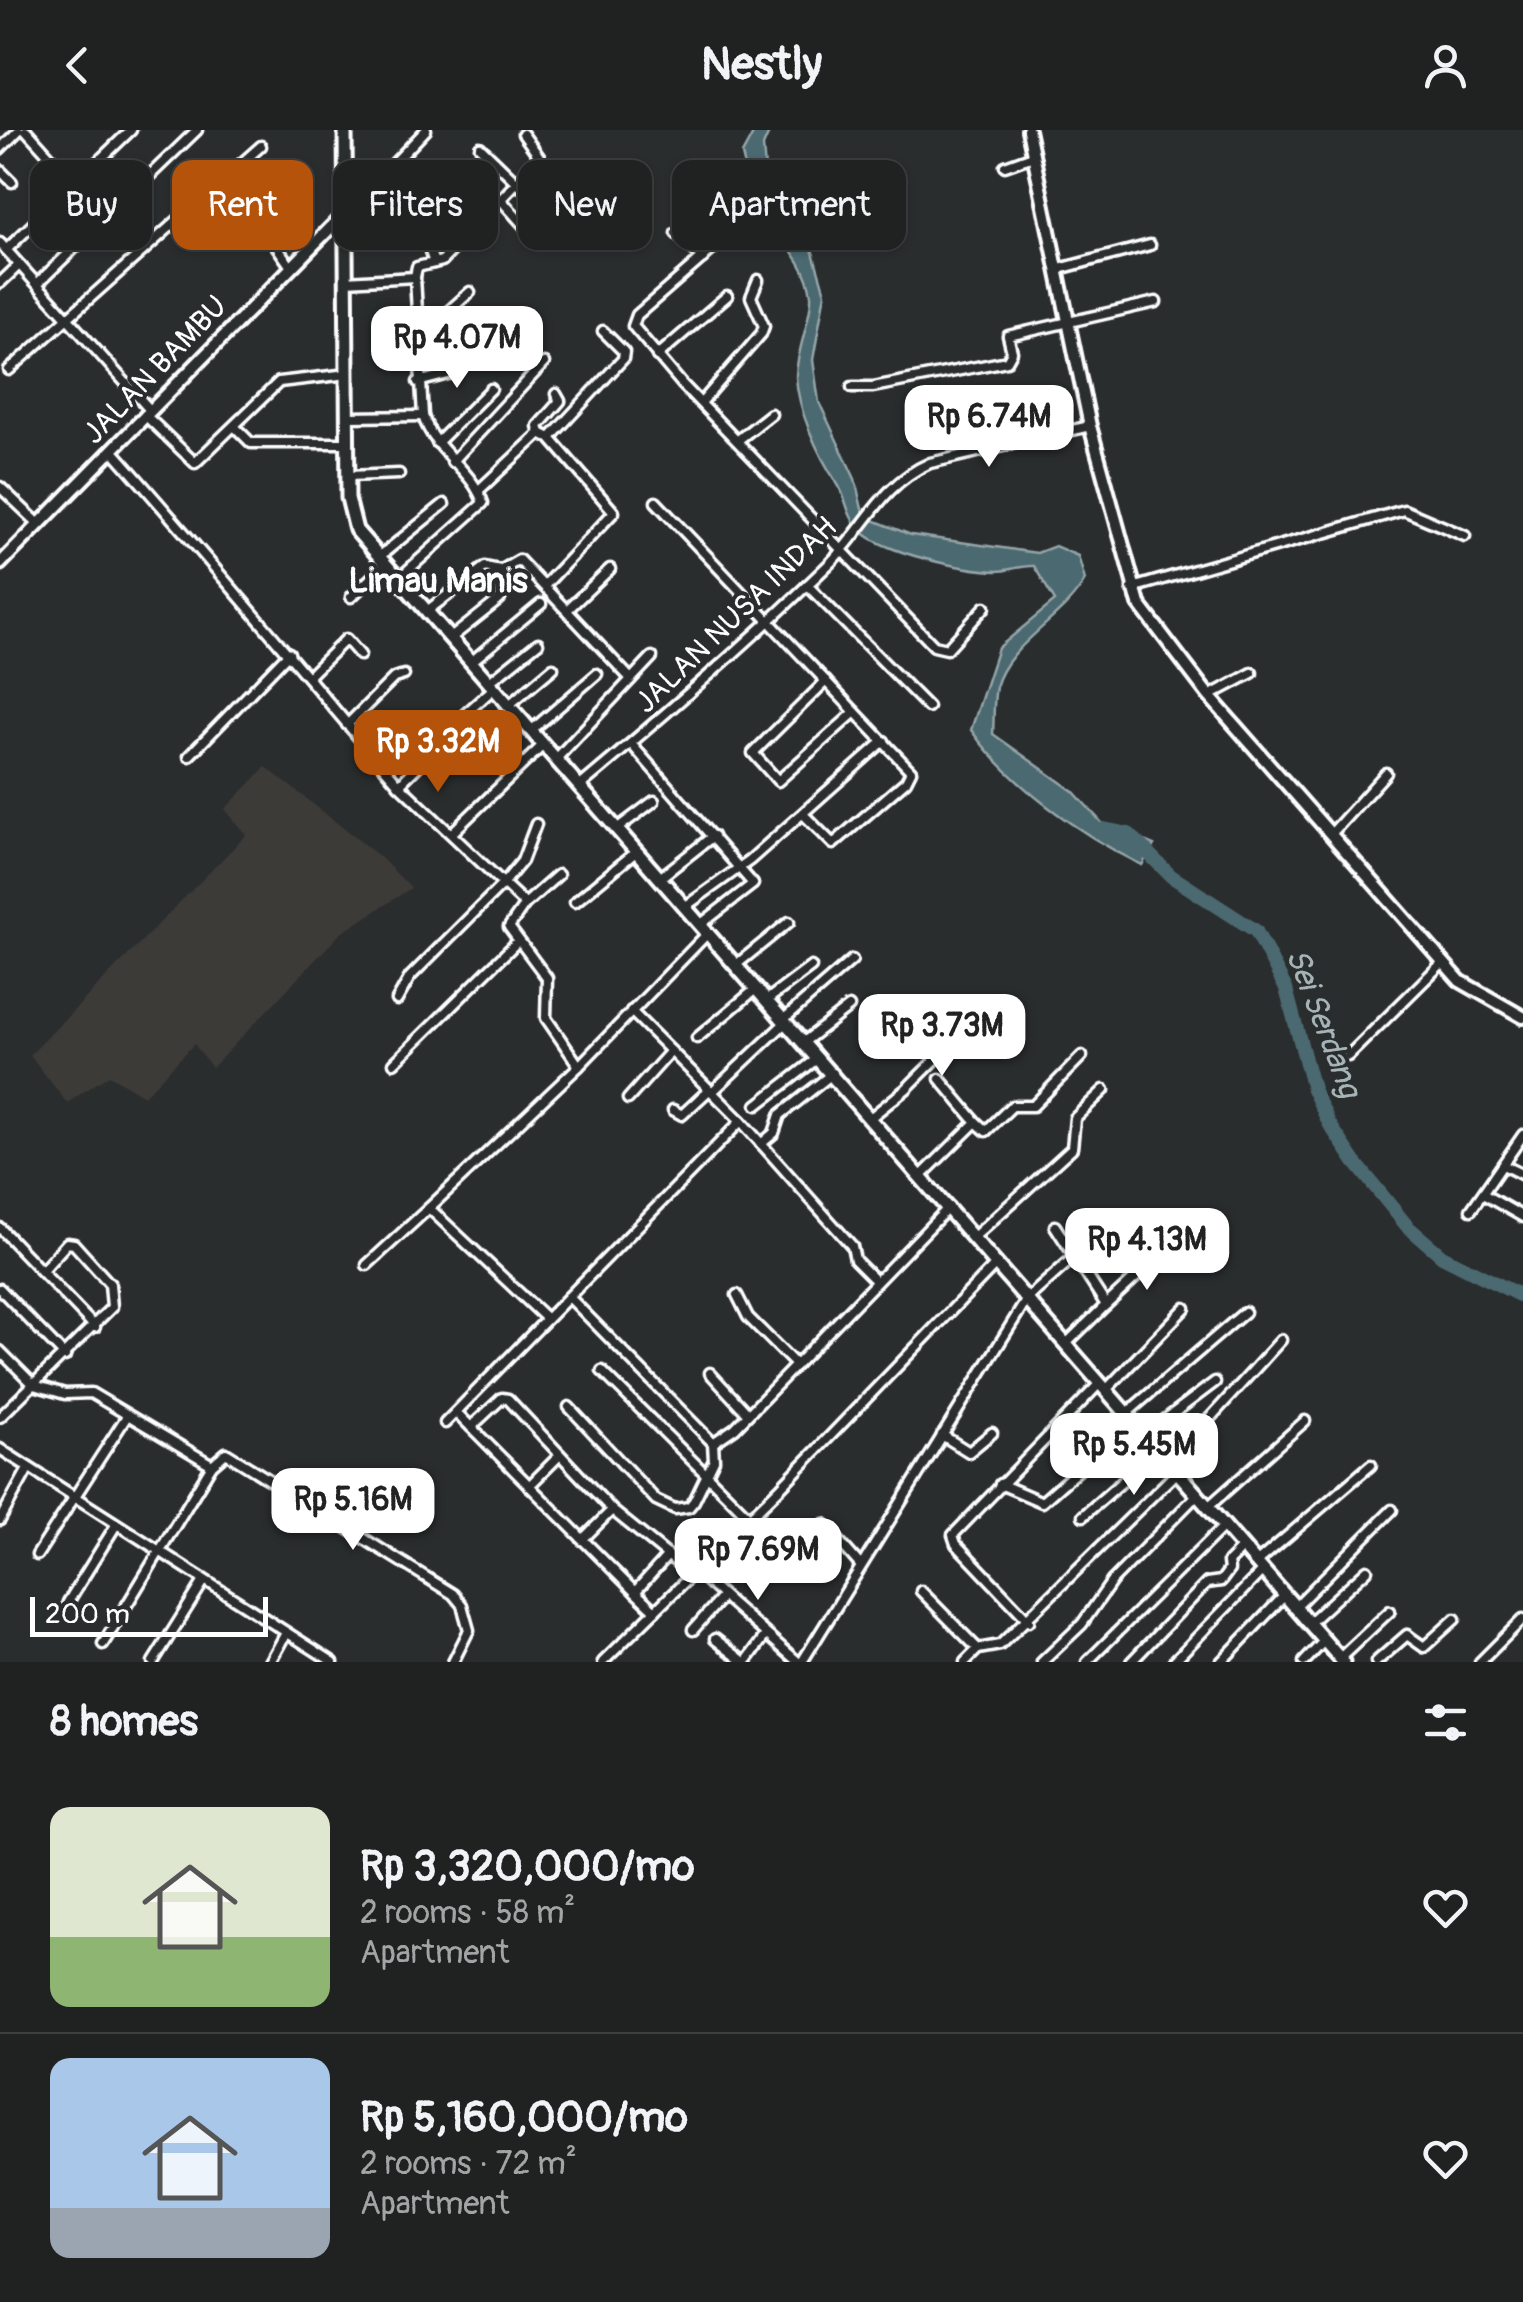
<!DOCTYPE html>
<meta charset="utf-8">
<style>
body{margin:0;font-family:Pangolin,sans-serif;background:#2d2f2f;color:#f1f3f6;height:100vh;display:flex;flex-direction:column;font-size:38px;white-space:nowrap}
*{box-sizing:border-box;margin:0}
p{font-size:32px;color:#a2a4a5}
.icon{flex:none;width:55px;height:55px;fill:none;stroke:currentColor;stroke-width:2;stroke-linecap:round;stroke-linejoin:round}
.map{position:relative;height:1532px;overflow:hidden}
.panel{display:flex;flex-direction:column;background:#202222;flex:1}
.panel>*{flex:none}
.hud{position:absolute;left:30px;top:30px;width:1000px;height:90px;display:flex;gap:20px}
.scale{position:absolute;left:30px;bottom:25px;width:238px;box-sizing:border-box;padding-left:10px;border:5px solid #fff;border-top:0;font-size:28px;line-height:35px;white-space:nowrap;color:#fff;-webkit-text-stroke:8px #2a2d2e;paint-order:stroke}
.price{position:absolute;translate:-50% -85px;padding:0 22px;border-radius:20px;background:#fff;color:#222;font-size:32px;line-height:65px;filter:drop-shadow(0 2px 5px #0008)}
.price::after{content:'';position:absolute;left:50%;top:60px;width:30px;height:22px;margin-left:-15px;background:inherit;clip-path:polygon(0 0,100% 0,50% 100%)}
.price.active{background:#b45309;color:#fff}
ul{padding:0;list-style:none}
li{display:flex;align-items:center;gap:30px;height:250px;padding:0 50px}
li+li{border-top:2px solid #3d3f40}
li span{display:grid;place-items:center;flex:none;width:280px;height:200px;border-radius:20px;color:#555}
li>.icon{margin-inline-start:auto}
span .icon{width:120px;height:120px;fill:#fffc;stroke-width:1}
li b{font-size:42px}
h2{display:flex;justify-content:space-between;align-items:center;height:120px;padding:0 50px;font-size:42px}
.tag{padding:0 35px;border-radius:20px;background:#202222;box-shadow:0 2px 8px #0004,0 0 0 2px #3d3f40;font-size:35px;line-height:90px}
.tag.active{background:#b45309;color:#fff}
header{display:flex;justify-content:space-between;align-items:center;height:130px;padding:0 50px;background:#202222;font-size:45px;font-weight:700}
.map>svg:first-child{display:block}
.built{fill:#3e3a39}
.water{fill:#4c6970;stroke:#94a5a9;stroke-width:2.5}
.lines{fill:none;stroke-linecap:round;stroke-linejoin:round}
.river{stroke:#4c6970;stroke-width:14}
.minor-casing{stroke:#fff;stroke-width:15}
.tertiary-casing{stroke:#fff;stroke-width:18}
.secondary-casing{stroke:#fff;stroke-width:19}
.minor{stroke:#2a2d2e;stroke-width:8}
.tertiary{stroke:#2a2d2e;stroke-width:10}
.secondary{stroke:#2a2d2e;stroke-width:11}
.labels{text-anchor:middle;dominant-baseline:central;stroke-width:8;stroke-linejoin:round;paint-order:stroke}
.street-label{font-size:30px;fill:#fff;stroke:#2a2d2e}
.water-label{font-size:32px;font-style:italic;fill:#a6b4b8;stroke:#2a2d2e}
.quarter-label{font-size:35px;font-weight:bold;fill:#fff;stroke:#2a2d2e}
</style>
<header><svg class="icon" aria-label="back" viewBox="0 0 24 24"><path d="M15 5l-7 7 7 7"/></svg>Nestly<svg class="icon" aria-label="person" viewBox="0 0 24 24"><circle cx="12" cy="8" r="4"/><path d="M4 21q1-7 8-7t8 7"/></svg></header>
<div class="map">
<svg width="1523" height="1532" viewBox="0 0 1523 1532">
<rect width="100%" height="100%" fill="#2a2d2e"/>
<filter id="ink" filterUnits="userSpaceOnUse"><feTurbulence type="fractalNoise" baseFrequency=".01" numOctaves="2"/><feDisplacementMap in="SourceGraphic" scale="20" xChannelSelector="R" yChannelSelector="G"/><feConvolveMatrix kernelMatrix="1 2 1 2 8 2 1 2 1" color-interpolation-filters="sRGB"/></filter>
<g filter="url(#ink)">
<polygon class="built" points="266,637 380,727 411,758 340,804 212,938 194,914 144,966 109,945 67,973 30,925 246,705 225,679"/>
<path class="water" d="M755,0H770L763,16L767,61L807,102L825,163L813,230L819,272L855,349L862,379L873,390L911,405L1037,423L1055,416L1078,426L1085,450C1064,489 1008,513 996,557C993,572 994,590 993,604L1073,661L1103,694L1154,715L1142,735C1081,705 1011,656 971,600L998,518L1055,471L1034,436C1021,435 1009,441 997,441C964,440 883,423 860,400C846,385 847,368 837,353C818,325 798,281 796,247C796,221 813,184 811,165C806,128 775,105 757,75C749,60 746,41 742,24Z"/>
<g class="lines">
<polyline class="river" points="1104,699 1129,704 1171,746 1256,801 1286,859 1313,959 1330,995 1355,1032 1407,1096 1442,1126 1523,1167"/>
<g class="minor-casing">
<g id="minor">
<polyline points="26,0 54,31"/>
<polyline points="480,17 563,97 607,58 629,83 599,108"/>
<polyline points="0,19 19,0"/>
<polyline points="398,33 433,73"/>
<polyline points="1005,36 1033,26"/>
<polyline points="0,40 12,52"/>
<polyline points="345,54 383,45 426,0"/>
<polyline points="503,72 536,109"/>
<polyline points="261,94 291,137"/>
<polyline points="676,103 703,128"/>
<polyline points="730,104 637,185 633,196 682,254 934,516 947,519 985,477"/>
<polyline points="425,107 434,133 442,131 540,28 523,4"/>
<polyline points="0,113 150,280"/>
<polyline points="6,120 131,0"/>
<polyline points="1059,139 1150,115"/>
<polyline points="346,151 415,147"/>
<polyline points="0,153 19,135"/>
<polyline points="38,153 197,0"/>
<polyline points="418,192 440,189 470,162"/>
<polyline points="657,226 727,166"/>
<polyline points="9,240 261,16"/>
<polyline points="418,252 452,243 454,235"/>
<polyline points="852,257 873,257 1007,231 1012,222 1008,206 1156,172"/>
<polyline points="701,273 761,204 764,196 751,167 758,150"/>
<polyline points="145,285 195,333 279,252 348,244"/>
<polyline points="349,287 423,286"/>
<polyline points="235,297 251,313 347,313"/>
<polyline points="540,303 550,308 614,382 545,455"/>
<polyline points="550,308 623,229 624,222 603,201"/>
<polyline points="738,310 771,284"/>
<polyline points="437,313 491,259"/>
<path d="M112,320C210,430 304,544 399,655L423,631L428,617L493,559"/>
<polyline points="452,332 544,233"/>
<polyline points="348,346 399,344"/>
<polyline points="0,357 39,394"/>
<polyline points="478,361 540,303 538,296 560,271 556,264"/>
<polyline points="656,372 911,641 906,651 833,714 804,685"/>
<polyline points="379,427 444,374"/>
<path d="M398,449L483,373C473,340 434,321 423,286L415,147L417,137L434,133"/>
<polyline points="807,455 928,577"/>
<polyline points="1132,458 1404,380 1465,406"/>
<polyline points="351,467 385,435"/>
<polyline points="567,480 610,439"/>
<polyline points="427,481 485,437 500,440"/>
<polyline points="451,508 500,469 503,463 493,445 519,430 631,549"/>
<polyline points="471,532 541,474"/>
<polyline points="308,547 346,509 360,525"/>
<polyline points="826,551 753,623 778,651 855,582"/>
<polyline points="488,553 538,513"/>
<polyline points="1209,566 1252,543"/>
<polyline points="509,575 553,538"/>
<polyline points="347,595 394,548 404,545"/>
<polyline points="532,600 597,544"/>
<polyline points="633,616 753,754 700,795"/>
<polyline points="189,626 289,523"/>
<polyline points="556,629 652,527"/>
<polyline points="399,655 525,774 558,745"/>
<path d="M580,656C665,585 748,513 828,435C865,399 880,355 930,333L1090,296"/>
<polyline points="618,698 654,671"/>
<polyline points="453,702 543,615"/>
<polyline points="1332,703 1386,643"/>
<polyline points="661,747 713,706"/>
<polyline points="575,772 637,721"/>
<polyline points="525,774 509,797 547,848 546,888 579,936"/>
<polyline points="686,776 750,730 884,611"/>
<polyline points="736,835 789,792"/>
<polyline points="397,870 410,847 503,754 522,731 536,694"/>
<polyline points="767,870 811,837"/>
<polyline points="631,881 741,991 852,1116 855,1130 876,1151"/>
<polyline points="784,889 852,830"/>
<polyline points="697,908 757,858"/>
<polyline points="804,912 849,877"/>
<polyline points="1348,926 1443,832"/>
<polyline points="394,933 518,811"/>
<polyline points="712,962 786,892"/>
<polyline points="628,969 671,921"/>
<polyline points="757,975 818,928"/>
<polyline points="673,980 682,985 709,960"/>
<polyline points="870,988 906,959 986,879"/>
<polyline points="976,992 986,1001 1012,976 1033,976 1082,926"/>
<polyline points="761,1014 774,1003 780,985 833,943"/>
<polyline points="1503,1035 1523,1045"/>
<polyline points="922,1045 976,992 940,949"/>
<polyline points="1483,1064 1523,1087"/>
<polyline points="1471,1080 1523,1005"/>
<polyline points="1055,1096 1106,1175 1066,1214"/>
<polyline points="0,1098 95,1197"/>
<polyline points="975,1106 1072,1018 1075,988 1104,960"/>
<polyline points="367,1135 429,1078"/>
<polyline points="0,1159 65,1226"/>
<polyline points="737,1165 748,1187 796,1235"/>
<polyline points="569,1167 713,1313 735,1298 949,1077"/>
<polyline points="1106,1175 1161,1124"/>
<polyline points="546,1188 429,1078 579,936 708,803"/>
<polyline points="0,1221 34,1255 65,1264 91,1263 212,1335"/>
<polyline points="602,1241 750,1388"/>
<polyline points="710,1243 747,1283"/>
<polyline points="1106,1260 1185,1178"/>
<polyline points="569,1277 656,1370 675,1379 689,1377 694,1371 714,1330 713,1313"/>
<polyline points="1127,1283 1245,1182"/>
<polyline points="460,1286 635,1462 668,1425"/>
<polyline points="0,1287 112,1177 110,1154 74,1114 67,1113 42,1141"/>
<polyline points="445,1293 741,991"/>
<polyline points="471,1297 502,1268 508,1269 612,1380 692,1445"/>
<polyline points="1146,1304 1215,1252"/>
<polyline points="942,1305 969,1322 992,1303"/>
<polyline points="0,1319 333,1532"/>
<polyline points="1166,1326 1210,1288 1281,1210"/>
<polyline points="1000,1354 1042,1372 1134,1291"/>
<polyline points="529,1356 560,1325"/>
<polyline points="1208,1377 1305,1291"/>
<polyline points="1083,1386 1158,1320"/>
<polyline points="0,1390 28,1339"/>
<polyline points="824,1394 860,1435"/>
<polyline points="582,1410 612,1380"/>
<polyline points="37,1425 127,1286"/>
<polyline points="1256,1433 1371,1335"/>
<polyline points="695,1441 798,1532"/>
<polyline points="921,1461 978,1519 1000,1515 1178,1341"/>
<polyline points="635,1462 655,1481"/>
<polyline points="68,1472 116,1395"/>
<polyline points="1295,1477 1392,1380"/>
<polyline points="1029,1491 956,1414 953,1405 1100,1253"/>
<polyline points="1309,1493 1367,1440"/>
<polyline points="693,1500 723,1466"/>
<polyline points="715,1509 744,1532"/>
<polyline points="103,1514 212,1335 226,1323 453,1464 462,1475 469,1500 453,1532"/>
<polyline points="1340,1528 1390,1481"/>
<polyline points="153,1532 204,1451"/>
<polyline points="270,1532 286,1503"/>
<polyline points="603,1532 781,1357 997,1133"/>
<polyline points="746,1532 765,1506"/>
<polyline points="802,1532 1027,1169 1074,1127"/>
<polyline points="965,1532 978,1519"/>
<polyline points="1042,1532 1082,1494 1112,1451 1197,1365"/>
<polyline points="1087,1532 1224,1396"/>
<polyline points="1131,1532 1207,1453 1221,1451 1229,1440 1228,1432 1243,1417"/>
<polyline points="1173,1532 1263,1440"/>
<polyline points="1221,1532 1284,1466"/>
<polyline points="1304,1532 1324,1511"/>
<polyline points="1376,1532 1407,1505 1424,1517 1455,1489"/>
<polyline points="1480,1532 1523,1489"/>
</g>
</g>
<g class="tertiary-casing">
<g id="tertiary">
<polyline points="1028,0 1090,296 1139,474 1209,566 1460,851 1523,887"/>
<polyline points="0,434 346,82"/>
</g>
</g>
<g class="secondary-casing">
<polyline id="secondary" points="345,0 348,368 356,400 1343,1532"/>
</g>
<use href="#minor" class="minor"/>
<use href="#tertiary" class="tertiary"/>
<use href="#secondary" class="secondary"/>
</g>
</g>
<g class="labels">
<g class="street-label">
<text transform="translate(155 240) rotate(-46)">JALAN BAMBU</text>
<text transform="translate(736 485) rotate(-44)">JALAN NUSA INDAH</text>
</g>
<g class="water-label">
<text transform="translate(1323 893) rotate(69)">Sei Serdang</text>
</g>
<g class="quarter-label">
<text x="438" y="451">Limau Manis</text>
</g>
</g>
</svg>
<div class="scale">200 m</div>
<b class="price" style="left:457px;top:261px">Rp 4.07M</b>
<b class="price" style="left:989px;top:340px">Rp 6.74M</b>
<b class="price active" style="left:438px;top:665px">Rp 3.32M</b>
<b class="price" style="left:942px;top:949px">Rp 3.73M</b>
<b class="price" style="left:1147px;top:1163px">Rp 4.13M</b>
<b class="price" style="left:1134px;top:1368px">Rp 5.45M</b>
<b class="price" style="left:353px;top:1423px">Rp 5.16M</b>
<b class="price" style="left:758px;top:1473px">Rp 7.69M</b>
<div class="hud">
<a class="tag">Buy</a>
<a class="tag active">Rent</a>
<a class="tag">Filters</a>
<a class="tag">New</a>
<a class="tag">Apartment</a>
</div>
</div>
<section class="panel">
<h2>8 homes<svg class="icon" aria-label="filters" viewBox="0 0 24 24"><path d="M4 7h16M4 17h16"/><circle cx="9" cy="7" r="2"/><circle cx="15" cy="17" r="2"/></svg></h2>
<ul>
<li><span style="background:linear-gradient(#dfe7d0 65%,#8fb573 0)"><svg class="icon" aria-label="home" viewBox="0 0 24 24"><path d="M3 11l9-7 9 7M6 9v11h12V9"/></svg></span><div><b>Rp 3,320,000/mo</b><p>2 rooms · 58 m²</p><p>Apartment</p></div><svg class="icon" aria-label="heart" viewBox="0 0 24 24"><path d="M12 20l-8-8c-3-5 5-10 8-4 3-6 11-1 8 4z"/></svg></li>
<li><span style="background:linear-gradient(#a9c7e8 75%,#9aa5b1 0)"><svg class="icon" aria-label="home" viewBox="0 0 24 24"><path d="M3 11l9-7 9 7M6 9v11h12V9"/></svg></span><div><b>Rp 5,160,000/mo</b><p>2 rooms · 72 m²</p><p>Apartment</p></div><svg class="icon" aria-label="heart" viewBox="0 0 24 24"><path d="M12 20l-8-8c-3-5 5-10 8-4 3-6 11-1 8 4z"/></svg></li>
</ul>
</section>
